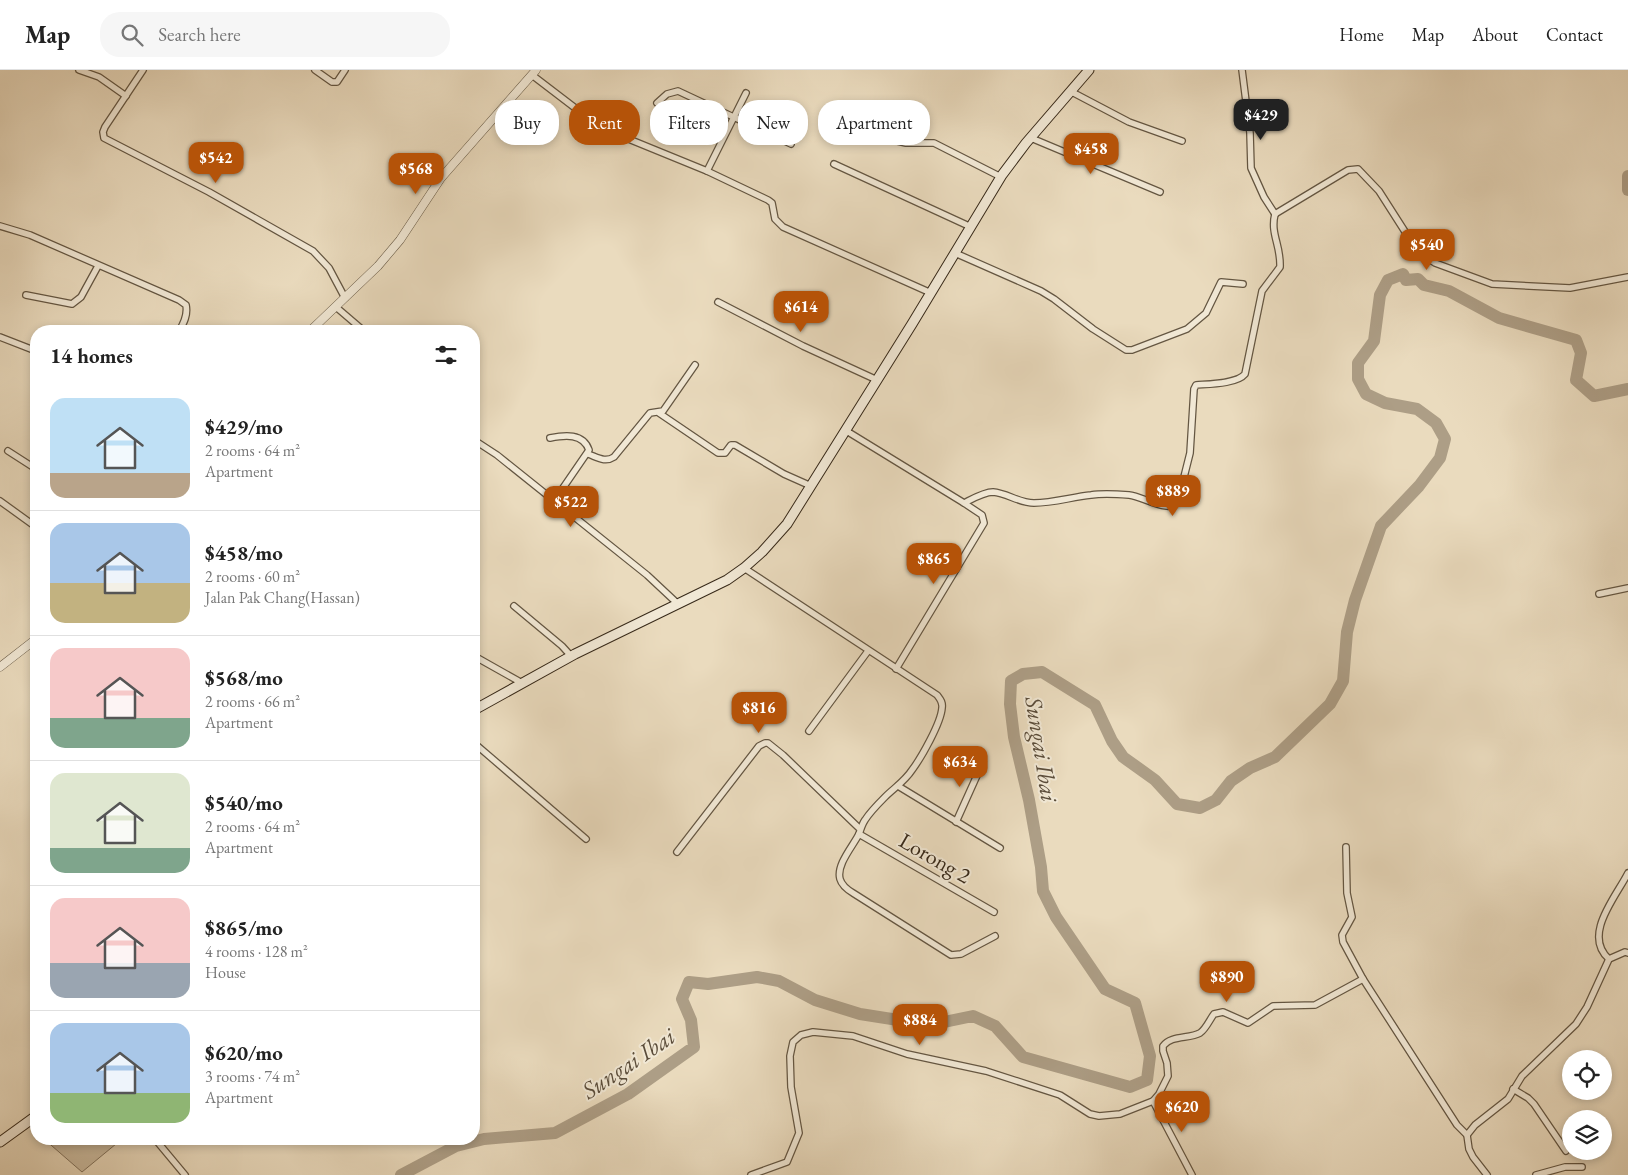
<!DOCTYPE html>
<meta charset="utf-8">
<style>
body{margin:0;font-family:"EB Garamond",serif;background:#f6f6f6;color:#222;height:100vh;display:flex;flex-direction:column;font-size:19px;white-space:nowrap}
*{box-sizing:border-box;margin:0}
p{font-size:16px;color:#767676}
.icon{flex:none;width:28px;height:28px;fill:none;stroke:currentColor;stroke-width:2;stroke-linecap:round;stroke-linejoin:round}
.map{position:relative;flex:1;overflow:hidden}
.details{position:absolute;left:30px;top:255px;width:450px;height:820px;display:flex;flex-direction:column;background:#fff;border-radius:20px;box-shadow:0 2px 8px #0003}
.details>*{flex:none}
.hud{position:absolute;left:495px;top:30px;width:475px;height:45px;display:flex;gap:10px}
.controls{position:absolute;left:1562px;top:980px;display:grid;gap:10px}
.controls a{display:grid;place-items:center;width:50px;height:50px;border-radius:50%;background:#fff;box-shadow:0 2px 8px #0003;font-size:25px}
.price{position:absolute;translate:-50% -42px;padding:0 11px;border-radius:10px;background:#b45309;color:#fff;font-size:16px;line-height:32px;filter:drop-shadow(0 1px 2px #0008)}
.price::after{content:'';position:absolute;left:50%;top:30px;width:15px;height:11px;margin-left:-8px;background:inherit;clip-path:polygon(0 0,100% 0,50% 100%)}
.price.active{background:#222;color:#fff}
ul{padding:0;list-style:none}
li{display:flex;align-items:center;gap:15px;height:125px;padding:0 20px}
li+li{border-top:1px solid #e0e0e0}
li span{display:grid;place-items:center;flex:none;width:140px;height:100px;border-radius:15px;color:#555}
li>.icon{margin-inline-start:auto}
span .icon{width:60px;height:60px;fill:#fffc;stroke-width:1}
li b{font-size:21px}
h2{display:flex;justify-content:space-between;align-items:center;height:60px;padding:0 20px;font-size:21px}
.chip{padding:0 18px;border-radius:20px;background:#fff;box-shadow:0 2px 8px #0003;font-size:18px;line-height:45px}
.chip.active{background:#b45309;color:#fff}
header{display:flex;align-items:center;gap:30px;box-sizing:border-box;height:70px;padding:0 25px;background:#fff;border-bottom:1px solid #e0e0e0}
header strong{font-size:24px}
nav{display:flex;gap:28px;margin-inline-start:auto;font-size:18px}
.search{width:350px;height:45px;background:#f6f6f6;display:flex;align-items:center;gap:12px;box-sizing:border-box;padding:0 18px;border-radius:20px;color:#767676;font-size:19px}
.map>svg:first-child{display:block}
.green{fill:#ccbda2;stroke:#82735e}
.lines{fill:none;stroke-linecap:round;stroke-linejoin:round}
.river{stroke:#ad9e86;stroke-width:12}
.minor-casing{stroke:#645642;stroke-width:8}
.tertiary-casing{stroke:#645642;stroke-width:9}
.secondary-casing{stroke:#372919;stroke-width:11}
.minor{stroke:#f1e8d5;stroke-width:5.5}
.tertiary{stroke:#f1e8d5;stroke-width:8}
.secondary{stroke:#f1e8d5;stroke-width:9}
.labels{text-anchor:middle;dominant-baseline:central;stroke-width:4;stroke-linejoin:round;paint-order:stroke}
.street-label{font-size:22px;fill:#372919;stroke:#f1e8d5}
.water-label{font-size:24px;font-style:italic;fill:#5a4c3a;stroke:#f1e8d5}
</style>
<header>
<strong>Map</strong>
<div class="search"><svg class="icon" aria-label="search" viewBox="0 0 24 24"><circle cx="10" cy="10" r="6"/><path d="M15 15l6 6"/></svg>Search here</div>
<nav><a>Home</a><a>Map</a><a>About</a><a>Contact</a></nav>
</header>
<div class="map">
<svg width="1628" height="1105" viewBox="0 0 1628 1105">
<rect width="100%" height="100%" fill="#eadbbe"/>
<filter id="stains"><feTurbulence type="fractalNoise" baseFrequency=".004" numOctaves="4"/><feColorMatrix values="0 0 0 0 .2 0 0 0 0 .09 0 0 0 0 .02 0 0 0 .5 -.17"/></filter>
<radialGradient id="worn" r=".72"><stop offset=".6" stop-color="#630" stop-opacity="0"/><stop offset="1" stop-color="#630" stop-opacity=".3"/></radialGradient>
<polygon class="green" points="44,1069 122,1069 82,1102"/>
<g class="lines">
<g class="river">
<polyline points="1628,106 1628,120"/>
<polyline points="401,1105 456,1076 484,1069 555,1063 628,1024 694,977 691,950 682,929 689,912 708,914 757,907 779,911 815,930 860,944 930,955 973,946 995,956 1023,987 1130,1017 1147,1010 1150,986 1135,933 1105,919 1056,847 1043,821 1041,797 1029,730 1014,667 1010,634 1011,611 1023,604 1042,602 1095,635 1112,671 1123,687 1155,710 1177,734 1200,738 1216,730 1231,711 1250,698 1275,687 1330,634 1343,611 1347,562 1355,530 1381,456 1419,416 1440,388 1445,369 1436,353 1417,339 1385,333 1366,324 1358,309 1358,293 1374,271 1380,225 1388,210 1403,204 1406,210 1418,209 1424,215 1449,221 1499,248 1576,270 1581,283 1576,310 1594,326 1628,319"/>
</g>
<g class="minor-casing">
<g id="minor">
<polyline points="79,0 99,7 126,26"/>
<polyline points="143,0 105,57 103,62 104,68 209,122 313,181 329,198 345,228"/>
<polyline points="315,0 332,12 337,12 345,0"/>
<polyline points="1242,0 1250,63 1251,98 1264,127 1275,144"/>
<polyline points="532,5 583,44 609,61 707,101 768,130 772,133 775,149 783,157 931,223"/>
<polyline points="1070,21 1129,52 1182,71"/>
<polyline points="657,33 667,24 678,21 791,74"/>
<polyline points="1031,68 1160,122"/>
<polyline points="893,70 906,73 934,73 1001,107"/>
<polyline points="834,94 971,157"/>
<polyline points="707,101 746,23"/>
<polyline points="1275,144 1348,100 1358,99 1379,121 1418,182 1435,193 1492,214 1570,218 1628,207"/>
<path d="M0,156L30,165L179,230L186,235C188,245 184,253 179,261"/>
<polyline points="955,183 1041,221 1054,229 1093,259 1126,280 1132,280 1187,259 1206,243 1221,212 1243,214"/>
<polyline points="26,225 72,234 81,227 98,196"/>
<polyline points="718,232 803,276 877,310"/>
<polyline points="336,237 364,261"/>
<polyline points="0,267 36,281"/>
<polyline points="659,343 718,383 725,383 731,375 735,375 784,404 811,416"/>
<path d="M845,360L964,433C972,429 984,422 993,422C1007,423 1019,433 1034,433C1053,433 1072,427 1091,425C1103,423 1117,424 1129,425C1143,426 1170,445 1178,431L1190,383L1194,319L1196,315C1208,314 1237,314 1245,304L1262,221L1280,197C1281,175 1270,164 1275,144"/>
<path d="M550,368C565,365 583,363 589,380L554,431"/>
<polyline points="474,370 497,385 647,505 678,534"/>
<polyline points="8,381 36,399"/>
<path d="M588,384C597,387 605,393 614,387L650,343L663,341L695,295"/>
<polyline points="0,431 36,457"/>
<path d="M744,498L937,625C940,629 943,632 942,638C941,653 921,688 912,700C905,711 894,718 885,727C878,734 870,742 865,750C862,754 861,759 859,764C853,776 836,795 840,809C842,816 848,820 853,823L951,885L961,884L995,866"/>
<polyline points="1599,524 1628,518"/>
<polyline points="514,536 562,576 571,586"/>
<polyline points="474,586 522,613"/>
<polyline points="896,599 984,453 982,445 964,433"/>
<polyline points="809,661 868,581"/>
<polyline points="474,673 586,769"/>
<polyline points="898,716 1000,778"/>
<polyline points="956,752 983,692"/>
<polyline points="859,764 994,842"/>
<polyline points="1346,777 1347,823 1352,847 1342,865 1343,872 1363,909 1457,1055 1467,1065 1469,1079 1473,1087 1487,1105"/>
<polyline points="677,782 759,676 765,673 768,673 783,685 860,759"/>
<path d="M1609,889C1582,865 1616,827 1628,803"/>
<polyline points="1513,1019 1528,1028 1534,1034 1566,1081"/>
<polyline points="1153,1031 1192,1105"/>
<polyline points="1467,1065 1475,1055 1508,1029 1522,1006 1576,954 1587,937 1609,889 1625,882 1628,883"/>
<polyline points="155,1069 185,1105"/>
<path d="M751,1105L787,1092L799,1063L791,1017L790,986L793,972L801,965L813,962L853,966L907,984L986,1001L1060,1025L1090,1044L1099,1046L1120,1044L1153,1031L1159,1024L1168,1006L1167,993L1163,981V976C1171,965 1189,969 1200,963C1206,959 1210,949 1214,944L1223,942L1248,953L1273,936L1315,935L1363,909"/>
<polyline points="1536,1105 1565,1097 1582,1097"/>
</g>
</g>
<g class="tertiary-casing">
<g id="tertiary">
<polyline points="310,261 378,196 400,170 441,108 536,0"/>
<polyline points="0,597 36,569"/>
</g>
</g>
<g class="secondary-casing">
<g id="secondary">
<polyline points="474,640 575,584 727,510 744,498 762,482 787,454 912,254 1002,105 1026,73 1089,0"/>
<polyline points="0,1072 36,1046"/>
</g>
</g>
<use href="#minor" class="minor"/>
<use href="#tertiary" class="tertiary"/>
<use href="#secondary" class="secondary"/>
</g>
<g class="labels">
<g class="street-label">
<text transform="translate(935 788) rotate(30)">Lorong 2</text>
</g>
<g class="water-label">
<text transform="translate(1042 679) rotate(81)">Sungai Ibai</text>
<text transform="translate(628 993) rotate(-34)">Sungai Ibai</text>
</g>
</g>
<rect width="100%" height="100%" filter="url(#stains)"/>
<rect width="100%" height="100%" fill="url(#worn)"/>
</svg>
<div class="controls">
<a><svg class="icon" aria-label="locate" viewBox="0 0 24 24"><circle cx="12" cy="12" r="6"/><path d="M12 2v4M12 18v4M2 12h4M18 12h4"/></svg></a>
<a><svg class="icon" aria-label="layers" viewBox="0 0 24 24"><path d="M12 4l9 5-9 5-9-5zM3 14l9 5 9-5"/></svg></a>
</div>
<b class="price active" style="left:1261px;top:71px">$429</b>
<b class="price" style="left:1091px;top:105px">$458</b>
<b class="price" style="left:216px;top:114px">$542</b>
<b class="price" style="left:416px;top:125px">$568</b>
<b class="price" style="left:1427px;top:201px">$540</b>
<b class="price" style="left:801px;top:263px">$614</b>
<b class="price" style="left:1173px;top:447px">$889</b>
<b class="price" style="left:571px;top:458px">$522</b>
<b class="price" style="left:934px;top:515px">$865</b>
<b class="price" style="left:759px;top:664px">$816</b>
<b class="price" style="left:960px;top:718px">$634</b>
<b class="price" style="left:1227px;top:933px">$890</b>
<b class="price" style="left:920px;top:976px">$884</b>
<b class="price" style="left:1182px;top:1063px">$620</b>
<div class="hud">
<a class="chip">Buy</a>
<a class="chip active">Rent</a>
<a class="chip">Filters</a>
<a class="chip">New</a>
<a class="chip">Apartment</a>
</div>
<section class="details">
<h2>14 homes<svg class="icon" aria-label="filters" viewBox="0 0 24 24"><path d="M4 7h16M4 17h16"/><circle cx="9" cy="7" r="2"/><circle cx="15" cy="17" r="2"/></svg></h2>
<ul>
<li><span style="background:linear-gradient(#bfe0f5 75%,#b9a48a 0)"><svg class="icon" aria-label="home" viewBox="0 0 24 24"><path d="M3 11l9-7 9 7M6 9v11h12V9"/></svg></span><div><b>$429/mo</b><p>2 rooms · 64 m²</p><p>Apartment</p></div></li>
<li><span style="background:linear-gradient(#a9c7e8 60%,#c2b280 0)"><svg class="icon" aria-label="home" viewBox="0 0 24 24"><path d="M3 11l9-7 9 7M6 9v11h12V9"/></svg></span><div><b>$458/mo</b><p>2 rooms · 60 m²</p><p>Jalan Pak Chang(Hassan)</p></div></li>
<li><span style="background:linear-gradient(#f6c9c9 70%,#7fa58c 0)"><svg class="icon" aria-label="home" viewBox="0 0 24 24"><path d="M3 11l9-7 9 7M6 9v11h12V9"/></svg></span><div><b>$568/mo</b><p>2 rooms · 66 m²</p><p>Apartment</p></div></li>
<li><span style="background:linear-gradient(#dfe7d0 75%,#7fa58c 0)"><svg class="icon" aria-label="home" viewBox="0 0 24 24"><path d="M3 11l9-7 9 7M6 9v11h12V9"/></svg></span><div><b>$540/mo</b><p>2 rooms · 64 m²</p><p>Apartment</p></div></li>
<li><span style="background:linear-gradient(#f6c9c9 65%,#9aa5b1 0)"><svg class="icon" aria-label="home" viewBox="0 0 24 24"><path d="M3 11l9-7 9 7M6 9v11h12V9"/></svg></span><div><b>$865/mo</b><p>4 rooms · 128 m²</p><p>House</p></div></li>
<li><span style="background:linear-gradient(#a9c7e8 70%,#8fb573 0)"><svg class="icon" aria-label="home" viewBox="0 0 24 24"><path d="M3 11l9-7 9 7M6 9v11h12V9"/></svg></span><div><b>$620/mo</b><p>3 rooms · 74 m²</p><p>Apartment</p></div></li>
</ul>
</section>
</div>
